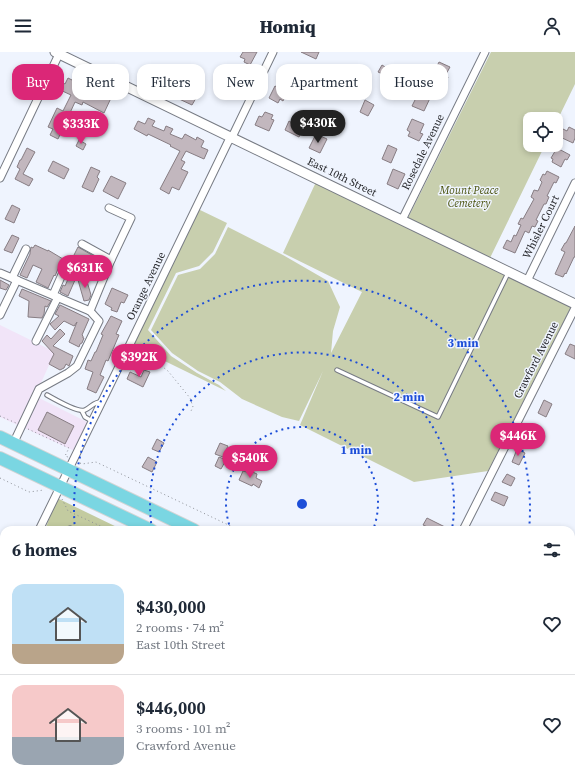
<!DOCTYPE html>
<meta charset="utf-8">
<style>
body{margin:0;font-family:"Source Serif 4",serif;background:#f6f6f7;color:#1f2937;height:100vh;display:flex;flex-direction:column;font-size:15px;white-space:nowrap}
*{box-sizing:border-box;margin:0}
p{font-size:13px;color:#747a83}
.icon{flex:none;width:22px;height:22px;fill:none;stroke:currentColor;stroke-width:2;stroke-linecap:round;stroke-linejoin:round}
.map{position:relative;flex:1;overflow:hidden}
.panel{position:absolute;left:0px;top:474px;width:575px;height:256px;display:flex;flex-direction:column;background:#fff;border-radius:12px 12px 0 0;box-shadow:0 2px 6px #0003}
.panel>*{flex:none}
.guide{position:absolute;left:12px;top:12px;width:551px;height:36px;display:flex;gap:8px}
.controls{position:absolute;left:523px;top:60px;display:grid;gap:8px}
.controls a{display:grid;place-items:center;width:40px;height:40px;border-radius:8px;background:#fff;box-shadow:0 2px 6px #0003;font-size:20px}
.price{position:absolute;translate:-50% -34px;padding:0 9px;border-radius:14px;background:#db2777;color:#fff;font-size:13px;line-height:26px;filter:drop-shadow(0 1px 2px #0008)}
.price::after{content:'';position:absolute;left:50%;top:24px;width:12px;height:9px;margin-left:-6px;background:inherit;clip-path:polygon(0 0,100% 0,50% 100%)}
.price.active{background:#222;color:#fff}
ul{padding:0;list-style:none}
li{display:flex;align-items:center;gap:12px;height:100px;padding:0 12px}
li+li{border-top:1px solid #e0e1e3}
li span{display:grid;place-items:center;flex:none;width:112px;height:80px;border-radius:12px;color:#555}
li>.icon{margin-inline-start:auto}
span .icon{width:48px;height:48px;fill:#fffc;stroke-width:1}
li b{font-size:17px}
h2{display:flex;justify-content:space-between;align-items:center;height:48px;padding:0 12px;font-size:17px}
.tag{padding:0 14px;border-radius:12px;background:#fff;box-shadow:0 2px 6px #0003;font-size:14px;line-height:36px}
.tag.active{background:#db2777;color:#fff}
header{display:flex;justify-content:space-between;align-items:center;height:52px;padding:0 12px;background:#fff;font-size:18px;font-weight:800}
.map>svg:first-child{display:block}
.commercial{fill:#f1e4f8}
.green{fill:#c8cfae}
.forest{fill:#c3cba0}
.building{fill:#c2b7be;stroke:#877d83}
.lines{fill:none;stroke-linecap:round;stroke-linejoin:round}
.service-casing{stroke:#777b84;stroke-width:5.5}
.minor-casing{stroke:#777b84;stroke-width:9}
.tertiary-casing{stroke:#777b84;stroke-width:11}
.trunk-casing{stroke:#d3d4d4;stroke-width:14}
.path{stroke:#8c8f96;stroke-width:1;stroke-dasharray:1 3;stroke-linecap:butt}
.service{stroke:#fff;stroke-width:3.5}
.minor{stroke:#fff;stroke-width:7}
.tertiary{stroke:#fff;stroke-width:9}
.trunk{stroke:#7ad6e2;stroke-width:12}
.ring{fill:none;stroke:#1d4ed8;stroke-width:2;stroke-dasharray:2 4}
.labels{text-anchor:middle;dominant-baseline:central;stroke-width:3;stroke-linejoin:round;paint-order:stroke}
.street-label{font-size:11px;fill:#25262a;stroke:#eff4fe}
.park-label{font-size:11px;font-style:italic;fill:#49520d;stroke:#eff4fe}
.centre{fill:#1d4ed8;stroke:#eff4fe;stroke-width:2}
.ring-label{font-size:12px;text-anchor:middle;font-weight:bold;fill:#1d4ed8;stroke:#eff4fe;stroke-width:3;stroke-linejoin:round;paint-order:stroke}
</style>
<header><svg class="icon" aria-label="menu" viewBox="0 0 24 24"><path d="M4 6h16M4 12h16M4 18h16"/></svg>Homiq<svg class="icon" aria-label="person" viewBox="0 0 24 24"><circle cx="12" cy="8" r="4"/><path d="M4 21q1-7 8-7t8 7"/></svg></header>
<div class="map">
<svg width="575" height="730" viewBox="0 0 575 730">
<rect width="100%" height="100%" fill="#eff4fe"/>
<g class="commercial">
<polygon points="0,273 55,300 35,344 93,373 79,401 0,365"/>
<polygon points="571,500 575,502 575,643 571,641"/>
</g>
<g class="green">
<polygon points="491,0 575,0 575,32 556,71 556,67 530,67 530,93 545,93 490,206 408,166"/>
<polygon points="316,130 571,255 488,419 414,430 300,373 323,319 299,369 282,365 242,347 220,330 198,319 172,301 151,278 178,223 200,217 215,202 228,175 283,203 328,229 340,255 333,279 331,301 362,240 283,201"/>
<polygon points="198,157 227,171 213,200 199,214 176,221 148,278 171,304 197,321 219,333 226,339 132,293"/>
</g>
<polygon class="forest" points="57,446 123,478 45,478"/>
<g class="building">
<polygon points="243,0 257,0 250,13 244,10 245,7 240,5"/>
<polygon points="301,0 319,0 316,7"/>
<polygon points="439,10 450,15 445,24 448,25 445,32 431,26"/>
<polygon points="382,13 390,18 387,24 378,20"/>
<polygon points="315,15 324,19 320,27 312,23"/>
<polygon points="227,16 237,21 228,41 217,36 221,29 217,28 219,23 223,25"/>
<polygon points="68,26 76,30 73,35 85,40 87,35 111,46 104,61 83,50 82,53 75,50 58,87 50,83 53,77 48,75 57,56 63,59 71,43 56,36 60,29 65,32"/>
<polygon points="411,27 418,31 415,37 408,33"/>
<polygon points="275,34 287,40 283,49 280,47 278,51 269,46"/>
<polygon points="181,38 196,46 192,53 177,46"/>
<polygon points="420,38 431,44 424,59 412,54"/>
<polygon points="365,48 374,53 368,64 360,60"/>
<polygon points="265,60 273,63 271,67 274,68 269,79 255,73 259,64 262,65"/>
<polygon points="148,66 155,69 152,74 164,79 166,74 173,77 170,82 182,87 185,82 196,88 197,85 204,89 201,95 208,98 204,107 186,99 181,108 185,110 181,117 188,120 179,138 172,135 169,142 160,137 180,99 170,94 171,93 148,82 147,84 134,77 138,69 145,72"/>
<polygon points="412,67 424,72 420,81 423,82 419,89 408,84 410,80 407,78"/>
<polygon points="295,68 301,71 299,74 303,76 299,85 285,78 289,69 294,72"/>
<polygon points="569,75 575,78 575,86 573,91 560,85 563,77 567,79"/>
<polygon points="316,82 327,87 320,101 309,96"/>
<polygon points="79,88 86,92 83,98 76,94"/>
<polygon points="388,93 397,97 391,111 382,107"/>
<polygon points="27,96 35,100 23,122 33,127 29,134 15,127 20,117 17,115 20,108 21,108"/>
<polygon points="557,96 570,103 567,108 565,107 561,115 552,110 553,107 551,106"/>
<polygon points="53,109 69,117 64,127 48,119"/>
<polygon points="91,115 100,119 97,125 99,127 93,140 82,135"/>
<polygon points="393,117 405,122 398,137 387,132"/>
<polygon points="547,119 559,125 556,131 554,130 547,144 549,145 546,152 544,152 536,168 538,169 535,175 532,174 529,181 525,179 515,201 503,196 507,188 511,190 514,183 516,184 521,173 518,172 521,166 523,167 534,147 531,145 534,138 538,139 542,130 540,128 543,122 545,123"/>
<polygon points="111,124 126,131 118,147 103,139"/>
<polygon points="12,153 20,157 14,171 5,167"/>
<polygon points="575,174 575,205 574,205 566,222 565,221 563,225 555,222 565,200 561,198 565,191 566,191"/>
<polygon points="12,183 19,186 12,201 4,198"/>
<polygon points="35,193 48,199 48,198 63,207 58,217 55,224 54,223 48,236 36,230 42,217 33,213 27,226 20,223 30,202 30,201 31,195 33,196"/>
<polygon points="78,195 104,210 97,222 83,215 85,220 77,216 80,210 73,205"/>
<polygon points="69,225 75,228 68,244 60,240 63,233 65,234"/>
<polygon points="86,226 91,243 89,248 84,249 78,228"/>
<polygon points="0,228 9,233 6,238 0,236"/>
<polygon points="112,236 128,243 124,251 121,250 117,260 111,258 112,256 105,252"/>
<polygon points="22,237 51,249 47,255 45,254 44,262 42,266 28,265 29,249 19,244"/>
<polygon points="60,253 89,267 82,283 83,284 83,286 84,286 82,291 80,292 79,295 69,290 77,270 74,274 64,269 55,278 50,272 59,264 55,262"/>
<polygon points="111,264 122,269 116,282 119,283 108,309 106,308 100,323 104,325 96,341 87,337 93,320 85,317 88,308 91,309 95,300 96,300 103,283 101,282"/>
<polygon points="60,277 65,282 53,294 73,304 69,314 66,312 64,316 60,318 49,312 54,302 42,289 47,283 51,287"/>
<polygon points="570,292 575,294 575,307 565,302"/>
<polygon points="144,318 150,320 143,335 127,327 130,320 141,325"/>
<polygon points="544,348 552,352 546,365 538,361"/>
<polygon points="47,360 74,374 65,392 38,378"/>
<polygon points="157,387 164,391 159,400 152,397"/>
<polygon points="220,391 228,394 223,405 215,402"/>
<polygon points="517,397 525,401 519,413 512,410"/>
<polygon points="148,405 157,410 152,420 142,415"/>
<polygon points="219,405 226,408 221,417 215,414"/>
<polygon points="248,418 257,422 256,426 262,429 259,436 253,432 252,434 239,428 243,419 247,420"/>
<polygon points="507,422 515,426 511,434 502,430"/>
<polygon points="495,440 508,445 504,454 491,448"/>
<polygon points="427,466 451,478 435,478 423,473"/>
</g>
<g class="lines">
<g class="service-casing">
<g id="service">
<polyline points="337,318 438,365 508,221"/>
<path d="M47,343C54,347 79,361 85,358C92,355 94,349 102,350"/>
<polyline points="82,359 85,365 92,369"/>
<polyline points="64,478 70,476 75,478"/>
<polyline points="571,523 575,525"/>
<polyline points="571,543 575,545"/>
<polyline points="571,562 575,564"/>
<polyline points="571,581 575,583"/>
<polyline points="571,598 575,600"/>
<polyline points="0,609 4,611"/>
<polyline points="571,620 575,622"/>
<polyline points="571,690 575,682"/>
<polyline points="571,714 575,716"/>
<polyline points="484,730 485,726"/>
<polyline points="552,730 554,726"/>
</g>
</g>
<g class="minor-casing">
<g id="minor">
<polyline points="0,126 60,0"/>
<polyline points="402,168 485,0"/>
<polyline points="82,192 111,208"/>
<polyline points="0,221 90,259 99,269 77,314 68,321 39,337 13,392"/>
<polyline points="12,226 26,197"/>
<polyline points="527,229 575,131"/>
<polyline points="53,243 67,211"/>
<polyline points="90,259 111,208 131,166 109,156"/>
<polyline points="0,263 17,228"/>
<polyline points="36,289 58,245"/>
<polyline points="39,478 131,290 228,90 234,81 273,0"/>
<polyline points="463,478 575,256"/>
<polyline points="0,557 4,549"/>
<polyline points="141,728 146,730"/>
<polyline points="216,730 218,726"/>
<polyline points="340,730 342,726"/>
</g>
</g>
<g class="tertiary-casing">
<polyline id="tertiary" points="55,0 575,252"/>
</g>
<g class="trunk-casing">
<g id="trunk">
<polyline points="0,385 194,478"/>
<polyline points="0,406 151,478"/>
<polyline points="571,657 575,659"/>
<polyline points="571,670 575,669"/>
<polyline points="571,678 575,680"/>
</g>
</g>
<g class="path">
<polyline points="136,294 168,319 190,346 193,355 190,361"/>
<polyline points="0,364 16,371"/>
<polyline points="28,377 69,396 65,404 68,405"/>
<polyline points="80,411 82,412 96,410 239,478"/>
<polyline points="0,426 29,440 44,438"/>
<polyline points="62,447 68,459 109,478"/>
<polyline points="571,636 575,638"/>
</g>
<use href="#service" class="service"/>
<use href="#minor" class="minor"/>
<use href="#tertiary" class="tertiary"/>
<use href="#trunk" class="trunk"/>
</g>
<g class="ring">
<path d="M231 478A76 76 0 1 1 373 478"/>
<path d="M152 477A152 152 0 1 1 452 477"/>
<path d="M75 478A228 228 0 1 1 529 478"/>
</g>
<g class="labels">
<g class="street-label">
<text transform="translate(423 100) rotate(-64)">Rosedale Avenue</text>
<text transform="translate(342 125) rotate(26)">East 10th Street</text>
<text transform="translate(541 175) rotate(-64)">Whisler Court</text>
<text transform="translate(146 234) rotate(-64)">Orange Avenue</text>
<text transform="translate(536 308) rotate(-63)">Crawford Avenue</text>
</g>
<g class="park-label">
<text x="469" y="138">Mount Peace<tspan x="469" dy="13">Cemetery</tspan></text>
</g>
</g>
<circle cx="302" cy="452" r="6" class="centre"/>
<g class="ring-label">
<text x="463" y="295">3 min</text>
<text x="409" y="349">2 min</text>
<text x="356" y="402">1 min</text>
</g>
</svg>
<div class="controls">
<a><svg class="icon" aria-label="locate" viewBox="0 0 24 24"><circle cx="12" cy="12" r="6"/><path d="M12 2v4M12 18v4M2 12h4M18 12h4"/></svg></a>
</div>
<b class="price active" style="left:318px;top:92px">$430K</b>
<b class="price" style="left:81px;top:93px">$333K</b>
<b class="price" style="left:85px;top:237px">$631K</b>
<b class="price" style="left:139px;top:326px">$392K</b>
<b class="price" style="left:518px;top:405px">$446K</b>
<b class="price" style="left:250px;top:427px">$540K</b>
<div class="guide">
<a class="tag active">Buy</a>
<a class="tag">Rent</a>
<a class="tag">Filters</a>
<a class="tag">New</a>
<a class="tag">Apartment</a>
<a class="tag">House</a>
</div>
<section class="panel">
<h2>6 homes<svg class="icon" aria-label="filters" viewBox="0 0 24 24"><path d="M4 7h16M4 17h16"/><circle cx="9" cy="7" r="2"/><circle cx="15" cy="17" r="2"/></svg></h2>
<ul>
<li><span style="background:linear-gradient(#bfe0f5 75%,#b9a48a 0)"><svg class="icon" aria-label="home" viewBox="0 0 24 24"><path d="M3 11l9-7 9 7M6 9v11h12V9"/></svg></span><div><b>$430,000</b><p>2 rooms · 74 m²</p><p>East 10th Street</p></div><svg class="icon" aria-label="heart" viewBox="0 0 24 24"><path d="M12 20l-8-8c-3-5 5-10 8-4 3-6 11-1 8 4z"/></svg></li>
<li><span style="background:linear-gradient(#f6c9c9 65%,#9aa5b1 0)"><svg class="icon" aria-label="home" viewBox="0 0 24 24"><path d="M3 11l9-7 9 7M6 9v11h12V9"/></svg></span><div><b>$446,000</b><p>3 rooms · 101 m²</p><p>Crawford Avenue</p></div><svg class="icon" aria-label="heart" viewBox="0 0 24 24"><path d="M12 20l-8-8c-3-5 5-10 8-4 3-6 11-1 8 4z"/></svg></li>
</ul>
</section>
</div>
